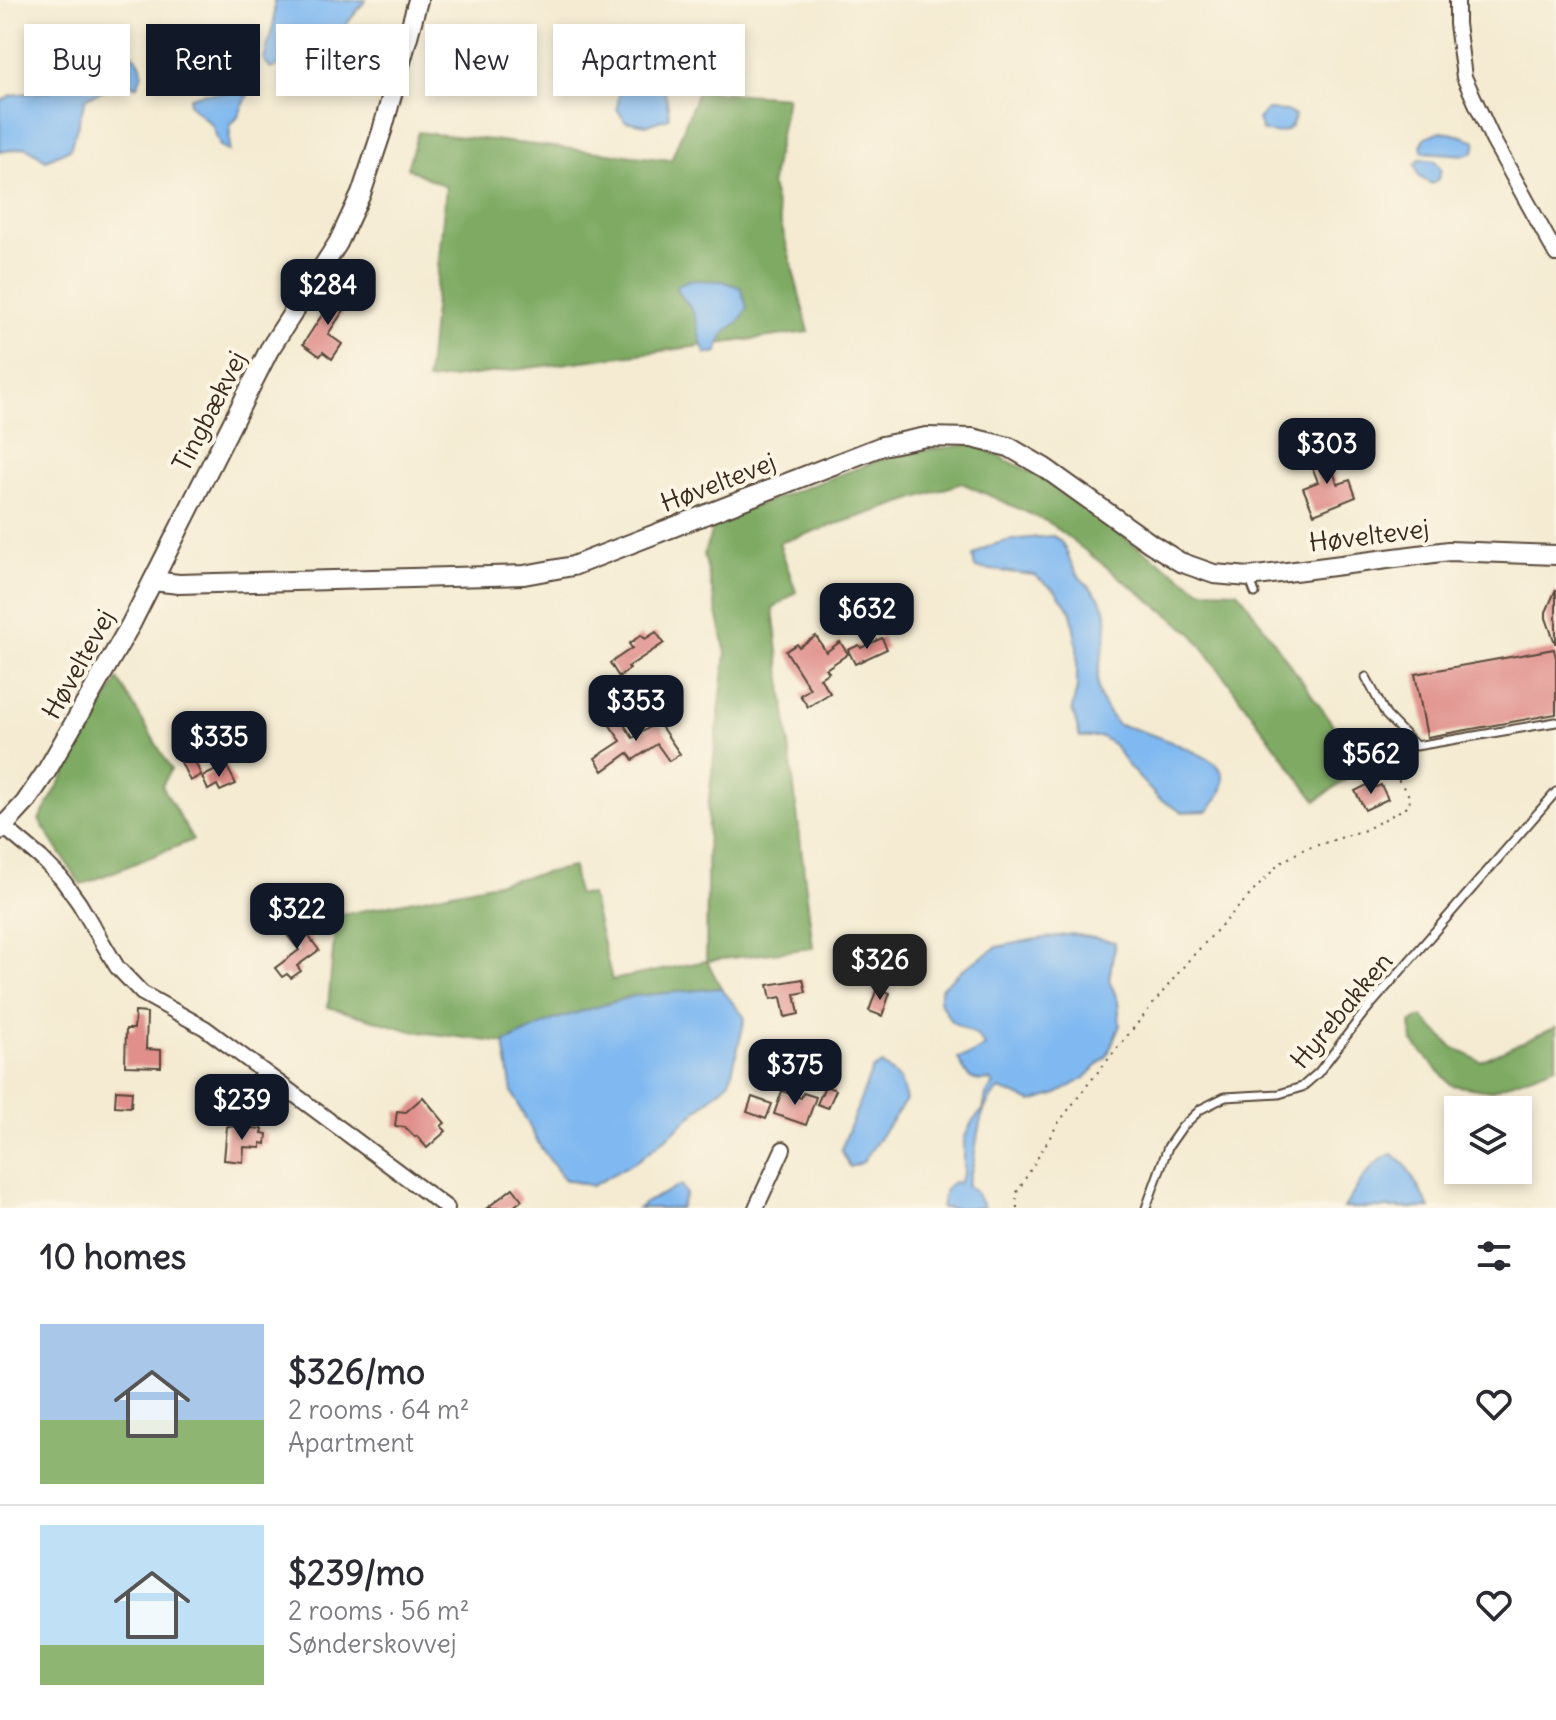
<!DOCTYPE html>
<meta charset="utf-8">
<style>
body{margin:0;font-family:Delius,sans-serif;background:#f2f2f3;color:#2b2b33;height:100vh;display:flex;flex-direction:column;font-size:30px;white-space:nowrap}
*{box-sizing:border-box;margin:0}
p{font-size:26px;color:#7c7c81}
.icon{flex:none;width:44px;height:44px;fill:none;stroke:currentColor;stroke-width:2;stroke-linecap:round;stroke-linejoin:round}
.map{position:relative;height:1208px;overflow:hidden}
.sheet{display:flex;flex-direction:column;background:#fff;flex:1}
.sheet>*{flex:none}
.guide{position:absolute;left:24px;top:24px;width:800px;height:72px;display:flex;gap:16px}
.tools{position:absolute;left:1444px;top:1096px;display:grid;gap:16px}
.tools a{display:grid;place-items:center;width:88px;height:88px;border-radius:0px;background:#fff;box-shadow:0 4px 12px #0003;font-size:40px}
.price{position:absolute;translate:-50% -68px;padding:0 18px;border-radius:16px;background:#111827;color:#fff;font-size:26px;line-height:52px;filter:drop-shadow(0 2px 4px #0008)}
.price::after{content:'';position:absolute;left:50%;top:48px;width:24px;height:18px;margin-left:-12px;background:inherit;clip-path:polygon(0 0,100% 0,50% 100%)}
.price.current{background:#222;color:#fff}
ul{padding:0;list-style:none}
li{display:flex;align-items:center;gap:24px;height:200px;padding:0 40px}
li+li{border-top:2px solid #e1e1e2}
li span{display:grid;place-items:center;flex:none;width:224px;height:160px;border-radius:0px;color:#555}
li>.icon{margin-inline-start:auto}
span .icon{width:96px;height:96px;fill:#fffc;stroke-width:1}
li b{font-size:34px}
h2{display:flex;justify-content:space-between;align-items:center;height:96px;padding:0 40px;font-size:34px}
.chip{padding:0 28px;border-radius:0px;background:#fff;box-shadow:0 4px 12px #0003;font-size:28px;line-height:72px}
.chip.current{background:#111827;color:#fff}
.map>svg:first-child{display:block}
.forest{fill:#7eaa63;stroke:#5c6a40;stroke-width:2}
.water{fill:#80b9f1;stroke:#5e7288;stroke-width:2}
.building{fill:#e08f8b}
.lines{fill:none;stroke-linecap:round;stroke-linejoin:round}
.lane-casing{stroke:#574739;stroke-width:11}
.street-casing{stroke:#574739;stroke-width:18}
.secondary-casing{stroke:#574739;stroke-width:22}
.path{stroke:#574739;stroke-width:2;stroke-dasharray:2 6;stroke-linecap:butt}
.lane{stroke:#fff;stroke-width:7}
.street{stroke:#fff;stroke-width:14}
.secondary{stroke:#fff;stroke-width:18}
.labels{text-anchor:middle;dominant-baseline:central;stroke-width:8;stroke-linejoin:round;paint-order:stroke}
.street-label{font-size:26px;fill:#3b2a1e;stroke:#fcf5e5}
</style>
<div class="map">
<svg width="1556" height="1208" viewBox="0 0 1556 1208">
<rect width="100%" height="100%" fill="#fcf5e5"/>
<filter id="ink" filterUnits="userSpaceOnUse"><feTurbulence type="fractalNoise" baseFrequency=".0125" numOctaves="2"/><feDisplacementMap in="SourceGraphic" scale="16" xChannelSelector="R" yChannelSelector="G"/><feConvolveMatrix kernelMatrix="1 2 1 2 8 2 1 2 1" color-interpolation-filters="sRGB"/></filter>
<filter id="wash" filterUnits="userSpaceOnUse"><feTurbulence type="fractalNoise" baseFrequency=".006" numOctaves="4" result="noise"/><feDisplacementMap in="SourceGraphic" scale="32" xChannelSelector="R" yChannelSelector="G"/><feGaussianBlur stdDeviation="1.8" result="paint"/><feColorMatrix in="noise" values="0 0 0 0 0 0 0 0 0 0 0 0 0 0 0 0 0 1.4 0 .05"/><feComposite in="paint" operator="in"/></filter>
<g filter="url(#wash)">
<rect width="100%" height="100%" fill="#f4ebd2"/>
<g class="forest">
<polygon points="698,91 787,97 771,185 809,332 427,381 446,187 407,168 418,132 671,160"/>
<polygon points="974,444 1045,479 1125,538 1201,590 1238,591 1363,767 1316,801 1192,633 1048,522 962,483 779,543 796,592 773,609 813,948 707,961 721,988 634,996 553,1020 504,1043 412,1031 328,1007 336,916 573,867 577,894 591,895 612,980 706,961 708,807 726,653 704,554 715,521 896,454"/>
<polygon points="118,679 171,769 162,786 193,840 81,885 39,820"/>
<polygon points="1422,1017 1452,1047 1480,1061 1556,1027 1556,1066 1490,1091 1451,1085 1413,1042 1411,1023"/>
</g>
<g class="water">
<polygon points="274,0 366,0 345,26 271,69 264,60 274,22"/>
<path d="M132,53C143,64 145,71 137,86C119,82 103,91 86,98L70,149L46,160L26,147L0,152V102L12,95L50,91L80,74Z"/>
<path d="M644,70C664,79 668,97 669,118L646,125L625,121L617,109L619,95Z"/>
<path d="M205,93C219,95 234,91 248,95L238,117L230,126L229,151L220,146L212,125L189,104L190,97Z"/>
<path d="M1267,110L1286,111L1295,115C1292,134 1277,135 1262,131L1258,119Z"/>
<polygon points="1440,131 1462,136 1476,141 1474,152 1465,155 1423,152 1421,145 1426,137"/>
<polygon points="1420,159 1435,161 1441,169 1438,179 1432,184 1419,177 1415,165"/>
<path d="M688,280L722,281L740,287L747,307C739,327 737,320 725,333C720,338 720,346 717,352L706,354C699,344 699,327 694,315C690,303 680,298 676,286Z"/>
<path d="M1053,536C1068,544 1067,559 1076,572C1083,584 1099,592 1104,606C1115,636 1092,665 1099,693C1102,705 1110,715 1118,725C1137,728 1205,753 1218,766C1220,769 1223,773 1223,777C1225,791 1216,800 1208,811L1182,812L1158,798L1128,766L1114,745L1102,737H1080L1072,709L1077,688V646L1071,611L1055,590L1034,575L975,568L973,556C995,538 1025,539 1053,536Z"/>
<path d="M1073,934L1115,942L1109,980L1118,1001L1120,1025L1107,1056L1085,1078L1057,1094L1032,1102L1000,1089C980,1102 977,1138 974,1160C973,1168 969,1177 967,1185C976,1190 979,1198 984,1208H941L945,1189L953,1182L959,1183L964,1172V1139L972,1122L983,1110L986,1095L994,1084L989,1080C969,1083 966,1075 958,1058L970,1055L985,1046L976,1035L951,1021L939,1001L942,987L963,969L997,947L1031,940Z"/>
<polygon points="721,988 745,1018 730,1081 671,1134 640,1159 592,1186 564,1179 539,1145 512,1092 504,1043 553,1020 634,996"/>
<polygon points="882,1064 900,1080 906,1100 862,1163 850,1167 841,1150 872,1070"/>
<path d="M1393,1154L1406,1166L1430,1208H1344C1356,1190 1371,1159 1393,1154Z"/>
<polygon points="681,1185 686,1194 680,1208 638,1208 646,1202"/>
</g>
<g id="blocks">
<g class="building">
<polygon points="339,289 352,298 328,334 342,344 332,359 323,352 320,356 303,344"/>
<polygon points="1327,452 1337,483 1339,484 1350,480 1356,497 1314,514 1303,488 1318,482 1309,459"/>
<polygon points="1556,589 1556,643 1555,643 1546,618 1546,612"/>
<polygon points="656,632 664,643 628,667 630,669 619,677 610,663 632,648 629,644 641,635 645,639"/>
<polygon points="816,636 826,652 840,642 848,654 826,669 829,672 820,678 830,693 808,707 800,695 810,689 786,651 797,644 799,647"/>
<polygon points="882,638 887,649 855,664 848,650 859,645 861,648"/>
<polygon points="1554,649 1556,658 1556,714 1427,737 1415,674"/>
<polygon points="616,713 633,738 658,722 680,754 669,761 657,744 633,760 628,753 603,771 595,758 621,741 606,720"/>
<polygon points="207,726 215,743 196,752 188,735"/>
<polygon points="191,752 201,775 190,781 179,758"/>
<polygon points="226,765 236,784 220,791 217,785 208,790 202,777"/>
<polygon points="1373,782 1376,787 1381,785 1388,799 1365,810 1355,791"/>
<polygon points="297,921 319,950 297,966 301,971 291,978 287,974 282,977 275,968 299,950 284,931"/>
<polygon points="803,979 806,992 795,994 799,1014 785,1017 781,997 771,999 768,985"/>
<polygon points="877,988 890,993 882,1016 869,1011"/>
<polygon points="135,1012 147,1013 146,1049 161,1050 161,1067 125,1066 126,1029 134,1029"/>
<polygon points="825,1086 836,1090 828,1108 817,1104"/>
<polygon points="116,1090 132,1091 131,1107 115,1106"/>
<polygon points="782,1091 801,1098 803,1093 816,1097 806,1125 774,1114"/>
<polygon points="423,1097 445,1123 441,1126 446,1131 427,1148 417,1136 415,1137 405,1127 395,1126 397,1111 406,1112"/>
<polygon points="752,1097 772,1104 766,1119 747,1112"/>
<polygon points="227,1126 263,1129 262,1133 267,1134 266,1144 261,1143 261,1148 244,1147 243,1162 224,1160"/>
<polygon points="513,1188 522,1200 512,1208 487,1208"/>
</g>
</g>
</g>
<g filter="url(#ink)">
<use href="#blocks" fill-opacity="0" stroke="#574739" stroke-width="2"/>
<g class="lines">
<g class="lane-casing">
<g id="lane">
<polyline points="1249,577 1255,593"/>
<polyline points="1366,677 1386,715 1416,746 1556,722"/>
<polyline points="1146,1208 1168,1147 1182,1127 1201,1109 1225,1097 1279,1094 1302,1087 1318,1073 1363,1014 1556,792"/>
</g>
</g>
<g class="street-casing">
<g id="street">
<polyline points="1457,0 1457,24 1464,77 1493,140 1556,254"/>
<polyline points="4,827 41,858 61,878 79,903 117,967 142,993 205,1028 447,1208"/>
<polyline points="756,1208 783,1149"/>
</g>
</g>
<g class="secondary-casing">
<g id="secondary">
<polyline points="153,581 179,584 215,583 524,575 573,566 882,446 926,437 972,438 1009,447 1045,468 1150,543 1180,562 1214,574 1249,577 1449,551 1556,555"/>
<polyline points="0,830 25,803 46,772 131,624 269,350 338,243 361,194 382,131 418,0"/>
</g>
</g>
<polyline class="path" points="1017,1208 1016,1194 1059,1122 1089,1083 1188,961 1279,864 1302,850 1365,830 1409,806 1410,797 1377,749 1368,746"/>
<use href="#lane" class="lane"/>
<use href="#street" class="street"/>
<use href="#secondary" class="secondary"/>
</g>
</g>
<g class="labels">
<g class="street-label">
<text transform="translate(209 411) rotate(-63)">Tingbækvej</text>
<text transform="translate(718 482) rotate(-21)">Høveltevej</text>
<text transform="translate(1369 535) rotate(-7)">Høveltevej</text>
<text transform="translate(78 664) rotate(-61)">Høveltevej</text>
<text transform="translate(1341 1010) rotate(-50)">Hyrebakken</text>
</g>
</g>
</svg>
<div class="tools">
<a><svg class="icon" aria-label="layers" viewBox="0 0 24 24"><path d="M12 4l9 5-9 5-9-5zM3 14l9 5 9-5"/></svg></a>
</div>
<b class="price" style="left:328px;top:327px">$284</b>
<b class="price" style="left:1327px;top:486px">$303</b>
<b class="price" style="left:867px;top:651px">$632</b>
<b class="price" style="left:636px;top:743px">$353</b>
<b class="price" style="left:219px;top:779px">$335</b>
<b class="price" style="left:1371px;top:796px">$562</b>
<b class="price" style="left:297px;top:951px">$322</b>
<b class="price current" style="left:880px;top:1002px">$326</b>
<b class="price" style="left:795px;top:1107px">$375</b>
<b class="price" style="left:242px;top:1142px">$239</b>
<div class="guide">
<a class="chip">Buy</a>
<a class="chip current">Rent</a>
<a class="chip">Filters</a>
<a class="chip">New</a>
<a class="chip">Apartment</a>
</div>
</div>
<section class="sheet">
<h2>10 homes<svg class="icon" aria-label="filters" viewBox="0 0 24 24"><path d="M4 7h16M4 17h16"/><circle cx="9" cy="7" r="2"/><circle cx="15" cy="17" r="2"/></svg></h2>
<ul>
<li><span style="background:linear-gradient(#a9c7e8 60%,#8fb573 0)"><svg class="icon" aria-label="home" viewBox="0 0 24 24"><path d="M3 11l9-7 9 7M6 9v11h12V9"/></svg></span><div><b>$326/mo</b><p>2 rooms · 64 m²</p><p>Apartment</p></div><svg class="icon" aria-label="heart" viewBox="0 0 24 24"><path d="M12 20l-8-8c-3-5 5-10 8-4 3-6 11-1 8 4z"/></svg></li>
<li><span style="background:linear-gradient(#bfe0f5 75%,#8fb573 0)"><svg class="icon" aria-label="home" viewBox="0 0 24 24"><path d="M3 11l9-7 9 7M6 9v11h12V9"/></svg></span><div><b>$239/mo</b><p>2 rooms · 56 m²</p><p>Sønderskovvej</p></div><svg class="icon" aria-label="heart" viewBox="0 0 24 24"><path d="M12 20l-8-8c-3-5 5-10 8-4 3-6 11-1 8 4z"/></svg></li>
</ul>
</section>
